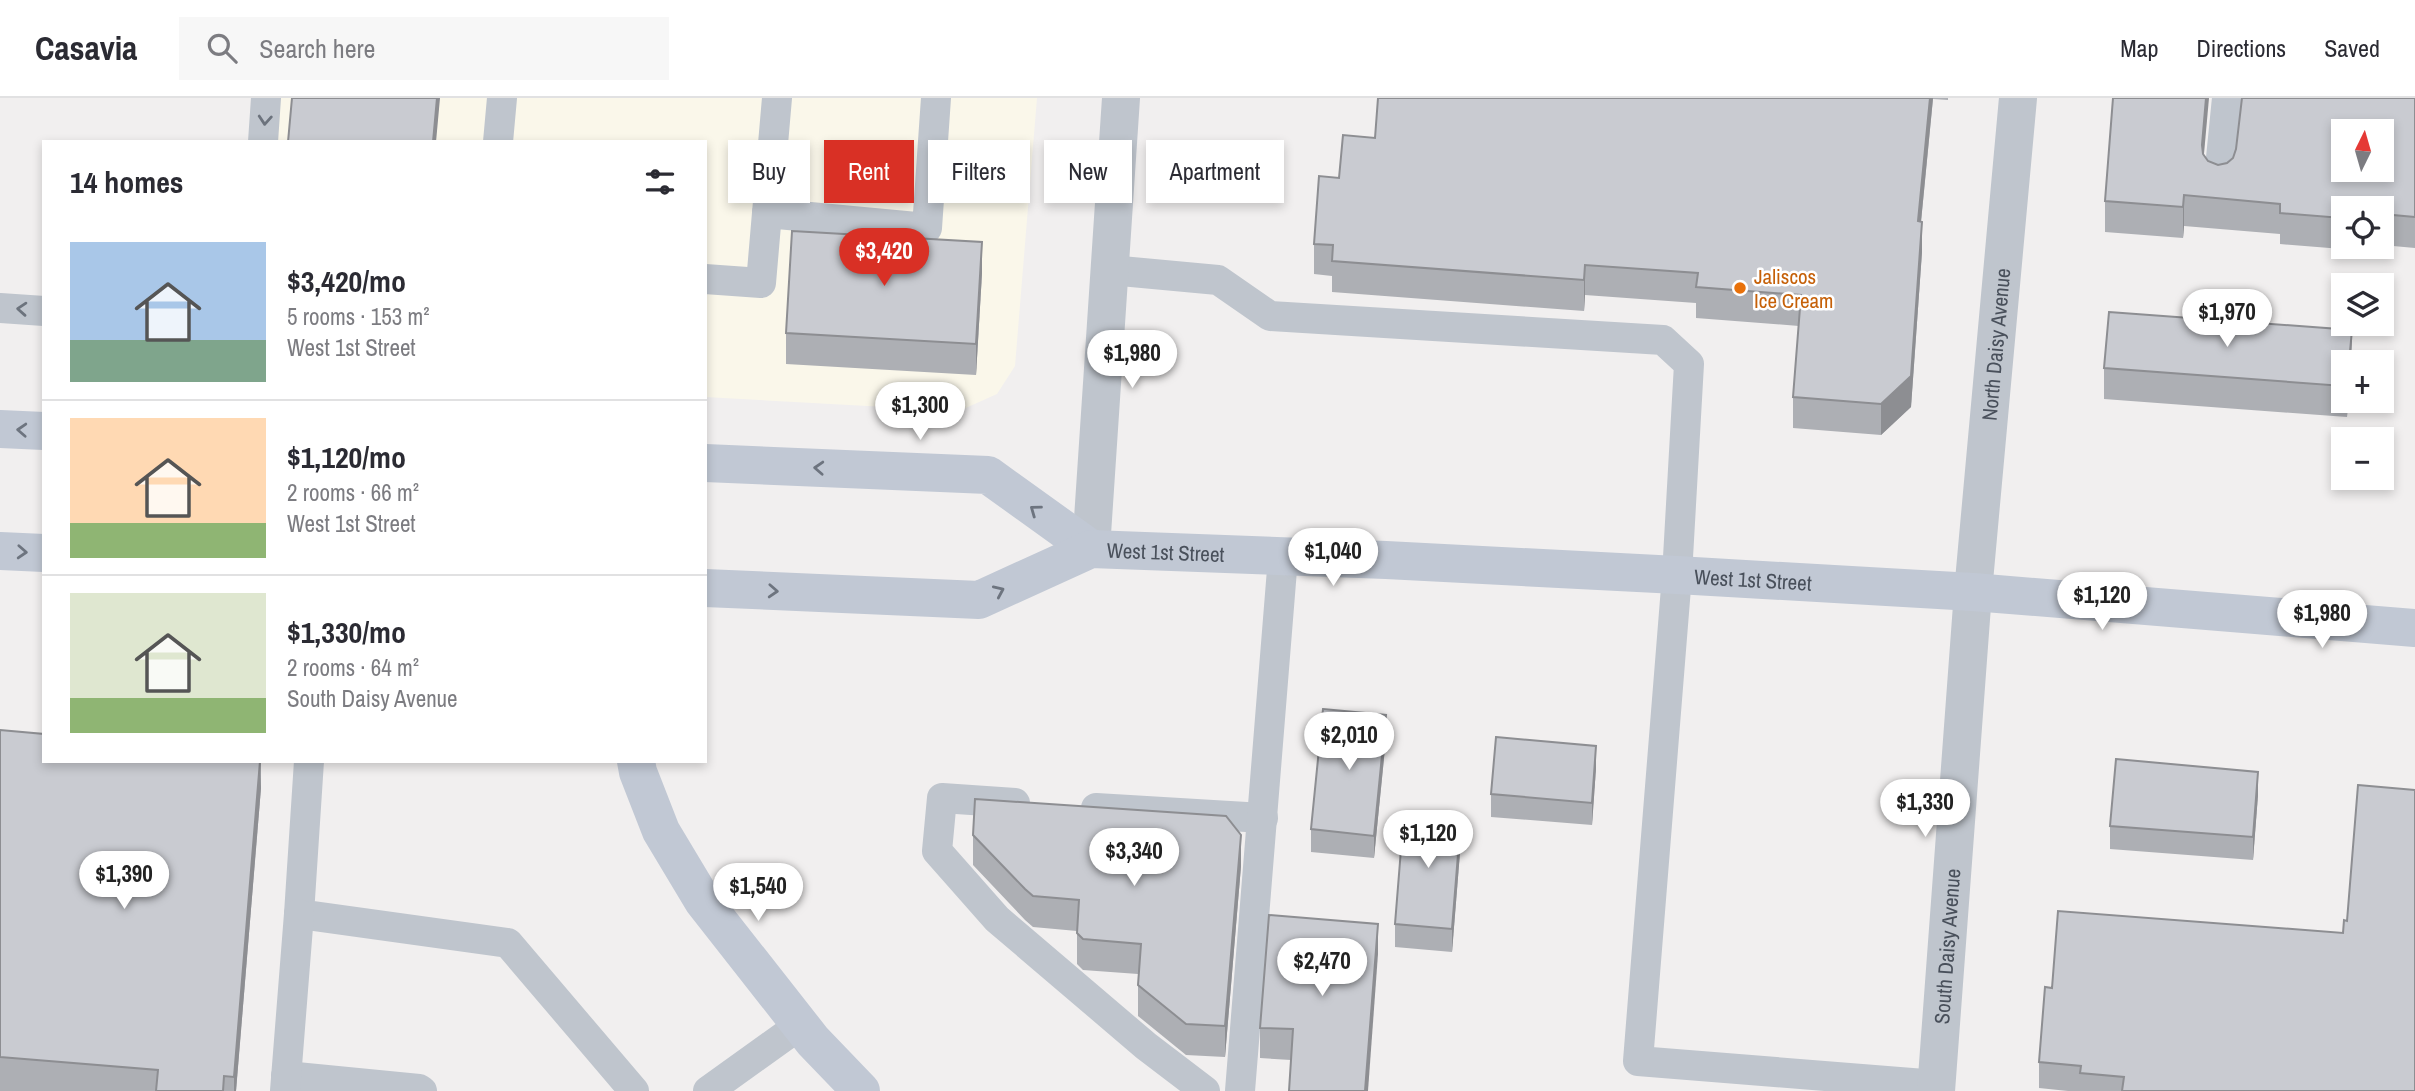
<!DOCTYPE html>
<meta charset="utf-8">
<style>
body{margin:0;font-family:"Archivo Narrow",sans-serif;background:#f7f7f7;color:#2b2b33;height:100vh;display:flex;flex-direction:column;font-size:26px;white-space:nowrap}
*{box-sizing:border-box;margin:0}
p{font-size:23px;color:#7c7c81}
.icon{flex:none;width:38px;height:38px;fill:none;stroke:currentColor;stroke-width:2;stroke-linecap:round;stroke-linejoin:round}
.map{position:relative;flex:1;overflow:hidden}
.panel{position:absolute;left:42px;top:42px;width:665px;height:623px;display:flex;flex-direction:column;background:#fff;border-radius:0px;box-shadow:0 4px 10px #0003}
.panel>*{flex:none}
.banner{position:absolute;left:728px;top:42px;width:665px;height:63px;display:flex;gap:14px}
.needle{width:46px;rotate:5deg}
.buttons{position:absolute;left:2331px;top:21px;display:grid;gap:14px}
.buttons a{display:grid;place-items:center;width:63px;height:63px;border-radius:0px;background:#fff;box-shadow:0 4px 10px #0003;font-size:35px}
.price{position:absolute;translate:-50% -60px;padding:0 16px;border-radius:24px;background:#fff;color:#222;font-size:23px;line-height:46px;filter:drop-shadow(0 2px 4px #0008)}
.price::after{content:'';position:absolute;left:50%;top:42px;width:21px;height:16px;margin-left:-10px;background:inherit;clip-path:polygon(0 0,100% 0,50% 100%)}
.price.current{background:#d93025;color:#fff}
ul{padding:0;list-style:none}
li{display:flex;align-items:center;gap:21px;height:175px;padding:0 28px}
li+li{border-top:2px solid #e1e1e2}
li span{display:grid;place-items:center;flex:none;width:196px;height:140px;border-radius:0px;color:#555}
li>.icon{margin-inline-start:auto}
span .icon{width:84px;height:84px;fill:#fffc;stroke-width:1}
li b{font-size:30px}
h2{display:flex;justify-content:space-between;align-items:center;height:84px;padding:0 28px;font-size:30px}
.tag{padding:0 24px;border-radius:0px;background:#fff;box-shadow:0 4px 10px #0003;font-size:24px;line-height:63px}
.tag.current{background:#d93025;color:#fff}
header{display:flex;align-items:center;gap:42px;box-sizing:border-box;height:98px;padding:0 35px;background:#fff;border-bottom:2px solid #e1e1e2}
header strong{font-size:33px}
nav{display:flex;gap:38px;margin-inline-start:auto;font-size:24px}
.search{width:490px;height:63px;background:#f7f7f7;display:flex;align-items:center;gap:18px;box-sizing:border-box;padding:0 24px;border-radius:0px;color:#7c7c81;font-size:26px}
.map>svg:first-child{display:block}
.commercial{fill:#faf7ea}
.lines{fill:none;stroke-linecap:round;stroke-linejoin:round}
.lane{stroke:#bfc5cd;stroke-width:30}
.street{stroke:#bfc5cd;stroke-width:38}
.secondary{stroke:#c1c8d4;stroke-width:38}
.wall{fill:#adafb4}
.shaded-wall{fill:#8d8e92}
.building{fill:#c9cbd1;stroke:#8d8e92;stroke-width:2;fill-rule:evenodd}
.oneway{stroke:#6c737d}
.oneway2{stroke:#6d747f}
.food-dot{fill:#e8710a;stroke:#fff;stroke-width:2.5}
.labels{text-anchor:middle;dominant-baseline:central;stroke-width:5;stroke-linejoin:round;paint-order:stroke}
.food-label{font-size:21px;fill:#c56008;stroke:#fff;text-anchor:start}
.street-label{font-size:21px;fill:#49505b;stroke:#fff}
</style>
<header>
<strong>Casavia</strong>
<div class="search"><svg class="icon" aria-label="search" viewBox="0 0 24 24"><circle cx="10" cy="10" r="6"/><path d="M15 15l6 6"/></svg>Search here</div>
<nav><a>Map</a><a>Directions</a><a>Saved</a></nav>
</header>
<div class="map">
<svg width="2415" height="993" viewBox="0 0 2415 993">
<rect width="100%" height="100%" fill="#f1efef"/>
<polygon class="commercial" points="280,0 1037,0 1015,268 997,296 959,313 705,299 705,44 276,44"/>
<g class="lines">
<g class="lane">
<polyline points="263,44 266,0"/>
<polyline points="498,44 502,0"/>
<polyline points="2219,80 2227,0"/>
<polyline points="767,115 777,0"/>
<polyline points="1110,172 1218,182 1270,218 1663,242 1689,266 1677,477 1638,963 1937,987"/>
<polyline points="705,181 761,185 767,115 927,130 936,0"/>
<polyline points="0,210 44,213"/>
<polyline points="309,663 299,816 508,845 634,993"/>
<polyline points="1015,705 942,700 937,753 997,821 1146,948 1205,993"/>
<polyline points="1096,710 1263,720"/>
<polyline points="286,978 419,991 422,993"/>
<polyline points="285,993 299,816"/>
<polyline points="708,993 800,927"/>
<polyline points="1240,993 1283,459"/>
</g>
<g class="street">
<polyline points="1091,451 1121,0"/>
<path id="s1" d="M1936,993L1973,494L2018,0"/>
</g>
<g class="secondary">
<polyline points="0,331 44,333"/>
<polyline points="705,365 988,377 1091,451"/>
<polyline points="0,453 44,455"/>
<path id="s2" d="M705,490L979,502L1091,451L1386,462L1677,477L1973,494L2415,530"/>
<polyline points="636,663 638,674 661,733 703,803 813,943 861,993"/>
</g>
</g>
<g class="wall">
<polygon points="1378,0 1948,0 1948,2 1933,1 1921,124 1922,154 1911,309 1881,337 1793,330 1793,299 1799,228 1696,220 1696,205 1585,197 1584,213 1332,194 1332,178 1314,176 1314,146 1339,80 1375,40"/>
<polygon points="2415,0 2415,150 2382,147 2382,110 2343,110 2343,144 2342,151 2280,146 2280,136 2184,128 2183,140 2105,134 2105,103 2204,57 2208,63 2218,67 2227,65"/>
<polygon points="982,175 976,277 786,266 786,235"/>
<polygon points="2352,232 2351,264 2343,264 2343,303 2349,303 2347,319 2104,301 2104,270"/>
<polygon points="0,632 261,663 261,690 236,993 0,993"/>
<polygon points="1386,640 1374,760 1311,754 1311,731"/>
<polygon points="1596,670 1592,727 1491,719 1491,696"/>
<polygon points="2258,697 2253,762 2110,751 2110,728"/>
<polygon points="973,737 1241,768 1225,959 1186,957 1138,918 1138,876 1083,872 1077,866 1077,833 1033,829 1025,822 973,767"/>
<polygon points="1461,742 1452,854 1395,849 1395,826"/>
<polygon points="2347,823 2415,993 2068,993 2039,990 2039,964 2052,890 2343,835"/>
<polygon points="1378,856 1291,962 1260,960 1260,930"/>
</g>
<g class="shaded-wall">
<polygon points="437,0 440,0 436,44 433,44"/>
<polygon points="1930,0 1933,0 1918,154 1918,123"/>
<polygon points="2206,0 2209,0 2202,78 2202,47"/>
<polygon points="2184,97 2184,128 2183,140 2183,109"/>
<polygon points="2343,113 2343,144 2342,151 2342,120"/>
<polygon points="1922,124 1922,154 1911,309 1881,337 1881,306"/>
<polygon points="982,144 982,175 976,277 976,246"/>
<polygon points="1585,167 1585,197 1584,213 1584,182"/>
<polygon points="2352,232 2351,264 2349,264"/>
<polygon points="1386,617 1386,640 1374,760 1374,738"/>
<polygon points="1596,648 1596,670 1592,727 1592,705"/>
<polygon points="260,663 261,690 236,993 234,993 234,979"/>
<polygon points="2258,674 2258,697 2253,762 2253,739"/>
<polygon points="1461,719 1461,742 1452,854 1452,831"/>
<polygon points="1241,737 1241,768 1225,959 1225,928"/>
<polygon points="1378,826 1378,856 1368,993 1365,993"/>
</g>
<g class="building">
<polygon points="292,0 437,0 433,44 288,44"/>
<polygon points="1378,0 1930,0 1918,123 1922,124 1911,278 1881,306 1793,299 1801,197 1696,189 1698,175 1585,167 1584,182 1332,163 1333,147 1314,146 1319,78 1339,80 1343,37 1375,40"/>
<path d="M2113,0H2206L2202,47L2203,56L2208,63L2218,67L2227,65L2233,60L2236,51L2242,0H2415V119L2382,116V110H2343L2342,120L2280,115V106L2184,97L2183,109L2105,103ZM2343,33H2382V72H2343Z"/>
<polygon points="792,133 982,144 976,246 786,235"/>
<polygon points="2109,214 2352,232 2349,264 2343,264 2343,288 2104,270"/>
<polygon points="1323,611 1386,617 1374,738 1311,731"/>
<polygon points="0,632 44,636 44,663 260,663 234,979 224,978 223,993 156,993 158,972 0,959"/>
<polygon points="1496,639 1596,648 1592,705 1491,696"/>
<polygon points="2116,661 2258,674 2253,739 2110,728"/>
<polygon points="2358,687 2415,692 2415,993 2122,993 2124,979 2080,975 2081,968 2039,964 2045,889 2052,890 2058,813 2343,835 2344,822 2347,823"/>
<polygon points="975,701 1226,718 1241,737 1225,928 1186,926 1138,887 1141,846 1083,841 1077,835 1079,802 1033,798 1025,791 973,737"/>
<polygon points="1404,714 1461,719 1452,831 1395,826"/>
<polygon points="1269,817 1378,826 1365,993 1289,993 1293,931 1260,930"/>
</g>
<defs><path id="oneway-chevron" d="M-2-3.5L2.5 0L-2 3.5" fill="none" stroke-width="1.6" stroke-linecap="round" stroke-linejoin="round" transform="scale(1.75)"/></defs>
<g class="oneway">
<use href="#oneway-chevron" transform="translate(265 22) rotate(94)"/>
<use href="#oneway-chevron" transform="translate(22 211) rotate(-176)"/>
</g>
<g class="oneway2">
<use href="#oneway-chevron" transform="translate(22 332) rotate(-177)"/>
<use href="#oneway-chevron" transform="translate(819 370) rotate(-177)"/>
<use href="#oneway-chevron" transform="translate(1035 412) rotate(-144)"/>
<use href="#oneway-chevron" transform="translate(22 454) rotate(3)"/>
<use href="#oneway-chevron" transform="translate(773 493) rotate(3)"/>
<use href="#oneway-chevron" transform="translate(999 493) rotate(-24)"/>
</g>
<circle class="food-dot" cx="1740" cy="190" r="7"/>
<g class="labels">
<g class="food-label">
<text x="1754" y="178">Jaliscos<tspan x="1754" dy="24">Ice Cream</tspan></text>
</g>
<g class="street-label">
<text stroke="none"><textPath href="#s1" startOffset="749">North Daisy Avenue</textPath></text>
<text stroke="none"><textPath href="#s2" startOffset="472">West 1st Street</textPath></text>
<text stroke="none"><textPath href="#s2" startOffset="1060">West 1st Street</textPath></text>
<text stroke="none"><textPath href="#s1" startOffset="145">South Daisy Avenue</textPath></text>
</g>
</g>
</svg>
<div class="buttons">
<a><svg class="needle" viewBox="-14 -14 28 28"><path d="M0-13l5 13h-10z" fill="#e53935"/><path d="M0 13l5-13h-10z" fill="#7c7c81"/></svg></a>
<a><svg class="icon" aria-label="locate" viewBox="0 0 24 24"><circle cx="12" cy="12" r="6"/><path d="M12 2v4M12 18v4M2 12h4M18 12h4"/></svg></a>
<a><svg class="icon" aria-label="layers" viewBox="0 0 24 24"><path d="M12 4l9 5-9 5-9-5zM3 14l9 5 9-5"/></svg></a>
<a>+</a>
<a>−</a>
</div>
<b class="price current" style="left:884px;top:190px">$3,420</b>
<b class="price" style="left:2227px;top:251px">$1,970</b>
<b class="price" style="left:1132px;top:292px">$1,980</b>
<b class="price" style="left:920px;top:344px">$1,300</b>
<b class="price" style="left:1333px;top:490px">$1,040</b>
<b class="price" style="left:2102px;top:534px">$1,120</b>
<b class="price" style="left:2322px;top:552px">$1,980</b>
<b class="price" style="left:1349px;top:674px">$2,010</b>
<b class="price" style="left:1925px;top:741px">$1,330</b>
<b class="price" style="left:1428px;top:772px">$1,120</b>
<b class="price" style="left:1134px;top:790px">$3,340</b>
<b class="price" style="left:124px;top:813px">$1,390</b>
<b class="price" style="left:758px;top:825px">$1,540</b>
<b class="price" style="left:1322px;top:900px">$2,470</b>
<div class="banner">
<a class="tag">Buy</a>
<a class="tag current">Rent</a>
<a class="tag">Filters</a>
<a class="tag">New</a>
<a class="tag">Apartment</a>
</div>
<section class="panel">
<h2>14 homes<svg class="icon" aria-label="filters" viewBox="0 0 24 24"><path d="M4 7h16M4 17h16"/><circle cx="9" cy="7" r="2"/><circle cx="15" cy="17" r="2"/></svg></h2>
<ul>
<li><span style="background:linear-gradient(#a9c7e8 70%,#7fa58c 0)"><svg class="icon" aria-label="home" viewBox="0 0 24 24"><path d="M3 11l9-7 9 7M6 9v11h12V9"/></svg></span><div><b>$3,420/mo</b><p>5 rooms · 153 m²</p><p>West 1st Street</p></div></li>
<li><span style="background:linear-gradient(#ffd9b3 75%,#8fb573 0)"><svg class="icon" aria-label="home" viewBox="0 0 24 24"><path d="M3 11l9-7 9 7M6 9v11h12V9"/></svg></span><div><b>$1,120/mo</b><p>2 rooms · 66 m²</p><p>West 1st Street</p></div></li>
<li><span style="background:linear-gradient(#dfe7d0 75%,#8fb573 0)"><svg class="icon" aria-label="home" viewBox="0 0 24 24"><path d="M3 11l9-7 9 7M6 9v11h12V9"/></svg></span><div><b>$1,330/mo</b><p>2 rooms · 64 m²</p><p>South Daisy Avenue</p></div></li>
</ul>
</section>
</div>
